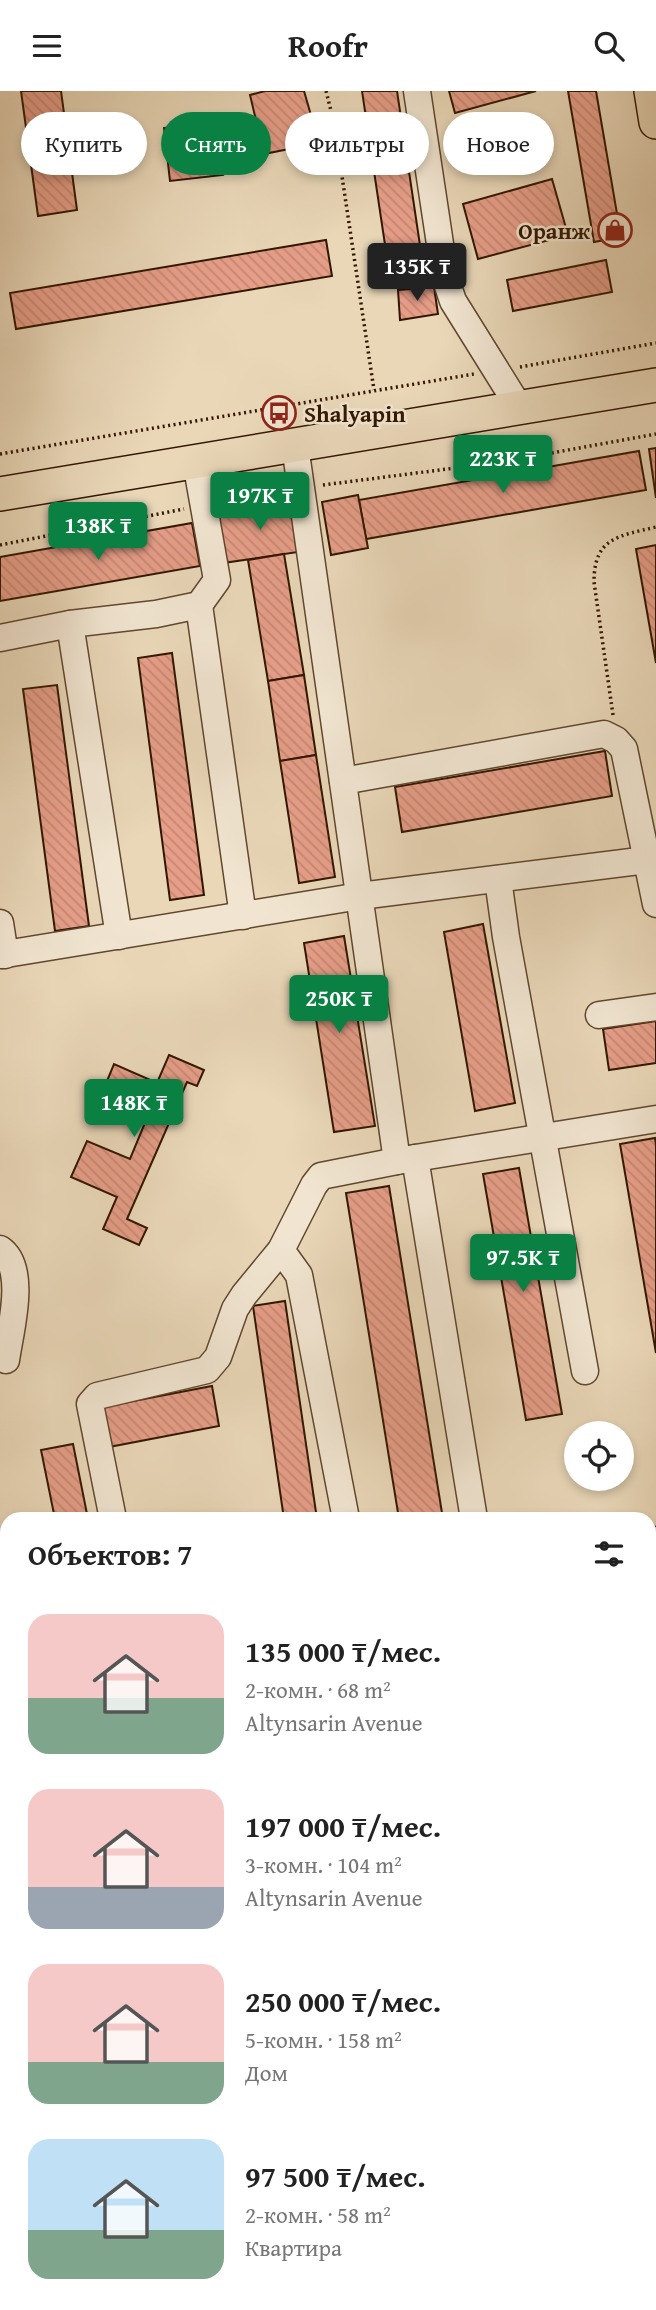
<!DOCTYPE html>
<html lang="ru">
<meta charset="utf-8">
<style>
body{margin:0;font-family:"Gentium Book Plus",serif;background:#f2f2f2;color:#222;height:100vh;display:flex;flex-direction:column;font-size:26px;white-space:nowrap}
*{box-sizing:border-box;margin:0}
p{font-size:23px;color:#767676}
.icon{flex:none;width:38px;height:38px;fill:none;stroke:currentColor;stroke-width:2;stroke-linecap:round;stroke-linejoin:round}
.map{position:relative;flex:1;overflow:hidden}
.sheet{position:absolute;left:0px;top:1421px;width:656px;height:798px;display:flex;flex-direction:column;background:#fff;border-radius:21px 21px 0 0;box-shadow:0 4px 10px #0003}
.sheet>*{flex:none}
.guide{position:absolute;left:21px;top:21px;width:614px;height:63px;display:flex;gap:14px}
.tools{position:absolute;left:564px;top:1330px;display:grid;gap:14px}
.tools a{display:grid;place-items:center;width:70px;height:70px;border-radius:50%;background:#fff;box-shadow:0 4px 10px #0003;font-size:35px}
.price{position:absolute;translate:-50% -60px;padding:0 16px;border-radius:7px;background:#0b8043;color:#fff;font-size:23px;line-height:46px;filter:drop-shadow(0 2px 4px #0008)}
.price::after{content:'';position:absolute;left:50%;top:42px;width:21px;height:16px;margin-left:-10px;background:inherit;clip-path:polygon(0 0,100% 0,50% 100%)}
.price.active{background:#222;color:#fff}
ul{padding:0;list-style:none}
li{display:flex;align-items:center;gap:21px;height:175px;padding:0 28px}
li span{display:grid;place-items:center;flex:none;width:196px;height:140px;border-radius:21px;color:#555}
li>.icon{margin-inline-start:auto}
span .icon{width:84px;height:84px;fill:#fffc;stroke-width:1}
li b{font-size:30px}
h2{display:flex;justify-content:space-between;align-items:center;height:84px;padding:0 28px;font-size:30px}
.tag{padding:0 24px;border-radius:32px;background:#fff;box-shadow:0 4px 10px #0003;font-size:24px;line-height:63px}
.tag.active{background:#0b8043;color:#fff}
header{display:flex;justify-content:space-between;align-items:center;height:91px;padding:0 28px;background:#fff;font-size:32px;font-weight:700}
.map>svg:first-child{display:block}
.building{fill:url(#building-back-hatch);stroke:#321700;stroke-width:2}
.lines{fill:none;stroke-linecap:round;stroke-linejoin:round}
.minor-casing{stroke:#60472e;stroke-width:29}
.major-casing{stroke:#321700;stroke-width:36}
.path{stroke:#321700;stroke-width:3.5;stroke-dasharray:2 3.5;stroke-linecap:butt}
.minor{stroke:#f1e5d1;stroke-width:26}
.major{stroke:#e9d7b8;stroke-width:33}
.labels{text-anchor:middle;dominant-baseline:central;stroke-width:5;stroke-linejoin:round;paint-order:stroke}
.poi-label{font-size:23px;font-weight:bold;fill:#321700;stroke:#f1e5d1;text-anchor:end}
</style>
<header><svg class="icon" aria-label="menu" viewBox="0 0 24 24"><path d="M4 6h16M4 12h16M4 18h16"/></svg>Roofr<svg class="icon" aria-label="search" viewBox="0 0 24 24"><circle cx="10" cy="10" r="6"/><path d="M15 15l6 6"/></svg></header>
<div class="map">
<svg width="656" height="2219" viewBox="0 0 656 2219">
<defs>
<pattern id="building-back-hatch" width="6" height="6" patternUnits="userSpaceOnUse" patternTransform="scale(1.75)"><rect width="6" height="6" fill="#e69e88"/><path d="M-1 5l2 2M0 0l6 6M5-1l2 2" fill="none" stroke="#c68774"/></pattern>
</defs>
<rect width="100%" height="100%" fill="#e9d7b8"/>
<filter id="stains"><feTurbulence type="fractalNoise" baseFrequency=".00286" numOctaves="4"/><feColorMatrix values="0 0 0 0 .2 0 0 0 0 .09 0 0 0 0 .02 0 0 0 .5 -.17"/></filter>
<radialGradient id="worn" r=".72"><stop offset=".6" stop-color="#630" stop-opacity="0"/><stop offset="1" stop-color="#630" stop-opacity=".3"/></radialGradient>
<g class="building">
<polygon points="21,0 61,0 77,119 38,125"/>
<polygon points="265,0 304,0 319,52 264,63 250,4"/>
<polygon points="362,0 397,0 421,161 387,167"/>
<polygon points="449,0 536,0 455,22"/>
<polygon points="568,0 596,0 621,146 594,151"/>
<polygon points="210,30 223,84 170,90 164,37"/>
<polygon points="552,88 568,144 478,168 463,113"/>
<polygon points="326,149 332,185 16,238 10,202"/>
<polygon points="606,169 612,201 513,220 507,189"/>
<polygon points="434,196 438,223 400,229 398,199"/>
<polygon points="656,357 656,407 649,358"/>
<polygon points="639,360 646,399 366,448 359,409"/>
<polygon points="358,404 368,457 331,464 322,411"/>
<polygon points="298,410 305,460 223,472 215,422"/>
<polygon points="192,432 200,475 0,510 0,466"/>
<polygon points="656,454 656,572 636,458"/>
<polygon points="284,463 304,584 268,590 248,469"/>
<polygon points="172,562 204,804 170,809 138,567"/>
<polygon points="304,584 316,664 280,670 268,590"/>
<polygon points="57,594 89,835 55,840 23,598"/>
<polygon points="605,660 612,705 402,741 395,696"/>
<polygon points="316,664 335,786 299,792 280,670"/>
<polygon points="483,833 515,1012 475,1020 444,841"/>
<polygon points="344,845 375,1035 334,1041 304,852"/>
<polygon points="656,930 656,972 609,979 603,938"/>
<polygon points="169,964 204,979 197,995 187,991 127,1128 147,1137 139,1154 103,1138 117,1106 71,1086 87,1050 130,1068 147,1027 100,1007 114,973 157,992"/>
<polygon points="655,1047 656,1054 656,1262 620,1053"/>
<polygon points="519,1077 562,1323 526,1329 483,1083"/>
<polygon points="389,1095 443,1428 399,1428 346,1102"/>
<polygon points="285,1210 317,1428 284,1428 253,1215"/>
<polygon points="212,1295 219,1335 109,1356 102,1316"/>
<polygon points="73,1353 88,1428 55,1428 41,1359"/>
<polygon points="656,1478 656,1519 649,1521 649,1480"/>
<polygon points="656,1656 656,1694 649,1696 649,1657"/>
<polygon points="0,1783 7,1786 7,1798 0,1812"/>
<polygon points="0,1952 7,1953 7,1980 0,1978"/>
<polygon points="5,2089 7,2090 7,2119 0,2116 0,2101"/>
<polygon points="0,2149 7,2151 6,2182 0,2179"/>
<polygon points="649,2206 655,2208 650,2219 614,2219 617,2212 649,2212"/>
</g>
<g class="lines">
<g class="minor-casing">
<g id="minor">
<polyline points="417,0 445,186 453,210 519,316"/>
<polyline points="295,355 397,1070"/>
<polyline points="199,514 243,825"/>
<polyline points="70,533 119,845"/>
<polyline points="0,547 70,533 156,523 199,514 217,489 196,371"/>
<polyline points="343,690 604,643 616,649 624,658 656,813"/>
<polyline points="498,788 506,846 585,1280"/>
<polyline points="0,832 5,864"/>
<polyline points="0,864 360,805 647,769"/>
<polyline points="599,924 656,916"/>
<polyline points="415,1067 474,1428"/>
<path d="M0,1158C28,1177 10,1240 6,1269"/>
<polyline points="281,1159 299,1184 346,1428"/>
<polyline points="113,1428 90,1313 97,1305 207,1279 218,1266 235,1218 244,1204 281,1159 314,1094 321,1085 397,1070 656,1028"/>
<polyline points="649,1450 656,1449"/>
<polyline points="0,1520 7,1524"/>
<polyline points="649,1717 656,1716"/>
<polyline points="0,1747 7,1750"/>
<polyline points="649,1757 656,1759"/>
<polyline points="649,1988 656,1991"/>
<polyline points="0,1994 7,1997"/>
<polyline points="649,2190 656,2192"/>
<polyline points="17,2219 19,2212"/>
</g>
</g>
<g class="major-casing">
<g id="major">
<polyline points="651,0 656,31"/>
<polyline points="0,403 656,294"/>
</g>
</g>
<g class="path">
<polyline points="326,0 334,32 374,299"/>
<polyline points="520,276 656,252"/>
<polyline points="0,363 474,283"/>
<polyline points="323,394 502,371 656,343"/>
<polyline points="223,411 280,400"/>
<polyline points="0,454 184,418"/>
<path d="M613,624L594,491C594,446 619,445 656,436"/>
<polyline points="649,1577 656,1576"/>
<polyline points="649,1610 656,1609"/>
</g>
<use href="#minor" class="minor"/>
<use href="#major" class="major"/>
</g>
<defs>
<g id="shop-ring" transform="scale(1.75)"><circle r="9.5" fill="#f1e5d1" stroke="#8f2418" stroke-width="1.5"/><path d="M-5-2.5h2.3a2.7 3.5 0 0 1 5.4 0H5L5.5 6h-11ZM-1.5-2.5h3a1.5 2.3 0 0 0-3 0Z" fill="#8f2418"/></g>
<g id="bus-ring" transform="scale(1.75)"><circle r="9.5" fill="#f1e5d1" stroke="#8f2418" stroke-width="1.5"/><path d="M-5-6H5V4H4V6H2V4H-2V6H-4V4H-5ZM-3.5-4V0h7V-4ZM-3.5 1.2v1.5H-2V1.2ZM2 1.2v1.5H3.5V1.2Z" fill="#8f2418"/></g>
</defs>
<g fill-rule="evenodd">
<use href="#shop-ring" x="615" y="139"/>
<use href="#bus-ring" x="279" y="322"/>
</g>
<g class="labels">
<g class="poi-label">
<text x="590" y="139">Оранж</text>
<text x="304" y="322" text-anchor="start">Shalyapin</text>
</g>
</g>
<rect width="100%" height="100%" filter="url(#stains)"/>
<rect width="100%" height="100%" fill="url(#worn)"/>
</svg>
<div class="tools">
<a><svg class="icon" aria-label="locate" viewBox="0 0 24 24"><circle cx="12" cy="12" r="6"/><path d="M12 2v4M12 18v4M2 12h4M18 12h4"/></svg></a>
</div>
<b class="price active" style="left:417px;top:212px">135K ₸</b>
<b class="price" style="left:503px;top:404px">223K ₸</b>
<b class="price" style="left:260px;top:441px">197K ₸</b>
<b class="price" style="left:98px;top:471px">138K ₸</b>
<b class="price" style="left:339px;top:944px">250K ₸</b>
<b class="price" style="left:134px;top:1048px">148K ₸</b>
<b class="price" style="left:523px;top:1203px">97.5K ₸</b>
<div class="guide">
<a class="tag">Купить</a>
<a class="tag active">Снять</a>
<a class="tag">Фильтры</a>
<a class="tag">Новое</a>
</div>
<section class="sheet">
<h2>Объектов: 7<svg class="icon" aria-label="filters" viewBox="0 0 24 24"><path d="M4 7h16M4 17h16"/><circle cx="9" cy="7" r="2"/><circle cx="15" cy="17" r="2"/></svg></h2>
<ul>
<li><span style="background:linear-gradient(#f6c9c9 60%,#7fa58c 0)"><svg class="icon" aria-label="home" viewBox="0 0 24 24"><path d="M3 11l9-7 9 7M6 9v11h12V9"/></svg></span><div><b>135 000 ₸/мес.</b><p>2-комн. · 68 m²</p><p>Altynsarin Avenue</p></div></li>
<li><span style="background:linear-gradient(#f6c9c9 70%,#9aa5b1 0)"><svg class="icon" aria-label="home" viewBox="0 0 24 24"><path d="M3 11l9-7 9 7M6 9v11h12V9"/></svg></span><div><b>197 000 ₸/мес.</b><p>3-комн. · 104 m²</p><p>Altynsarin Avenue</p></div></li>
<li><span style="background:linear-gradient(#f6c9c9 70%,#7fa58c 0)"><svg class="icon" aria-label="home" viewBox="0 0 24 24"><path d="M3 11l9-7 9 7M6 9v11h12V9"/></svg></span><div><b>250 000 ₸/мес.</b><p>5-комн. · 158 m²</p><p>Дом</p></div></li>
<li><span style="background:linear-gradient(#bfe0f5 65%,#7fa58c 0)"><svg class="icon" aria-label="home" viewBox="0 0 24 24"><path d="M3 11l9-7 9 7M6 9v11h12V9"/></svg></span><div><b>97 500 ₸/мес.</b><p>2-комн. · 58 m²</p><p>Квартира</p></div></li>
</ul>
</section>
</div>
